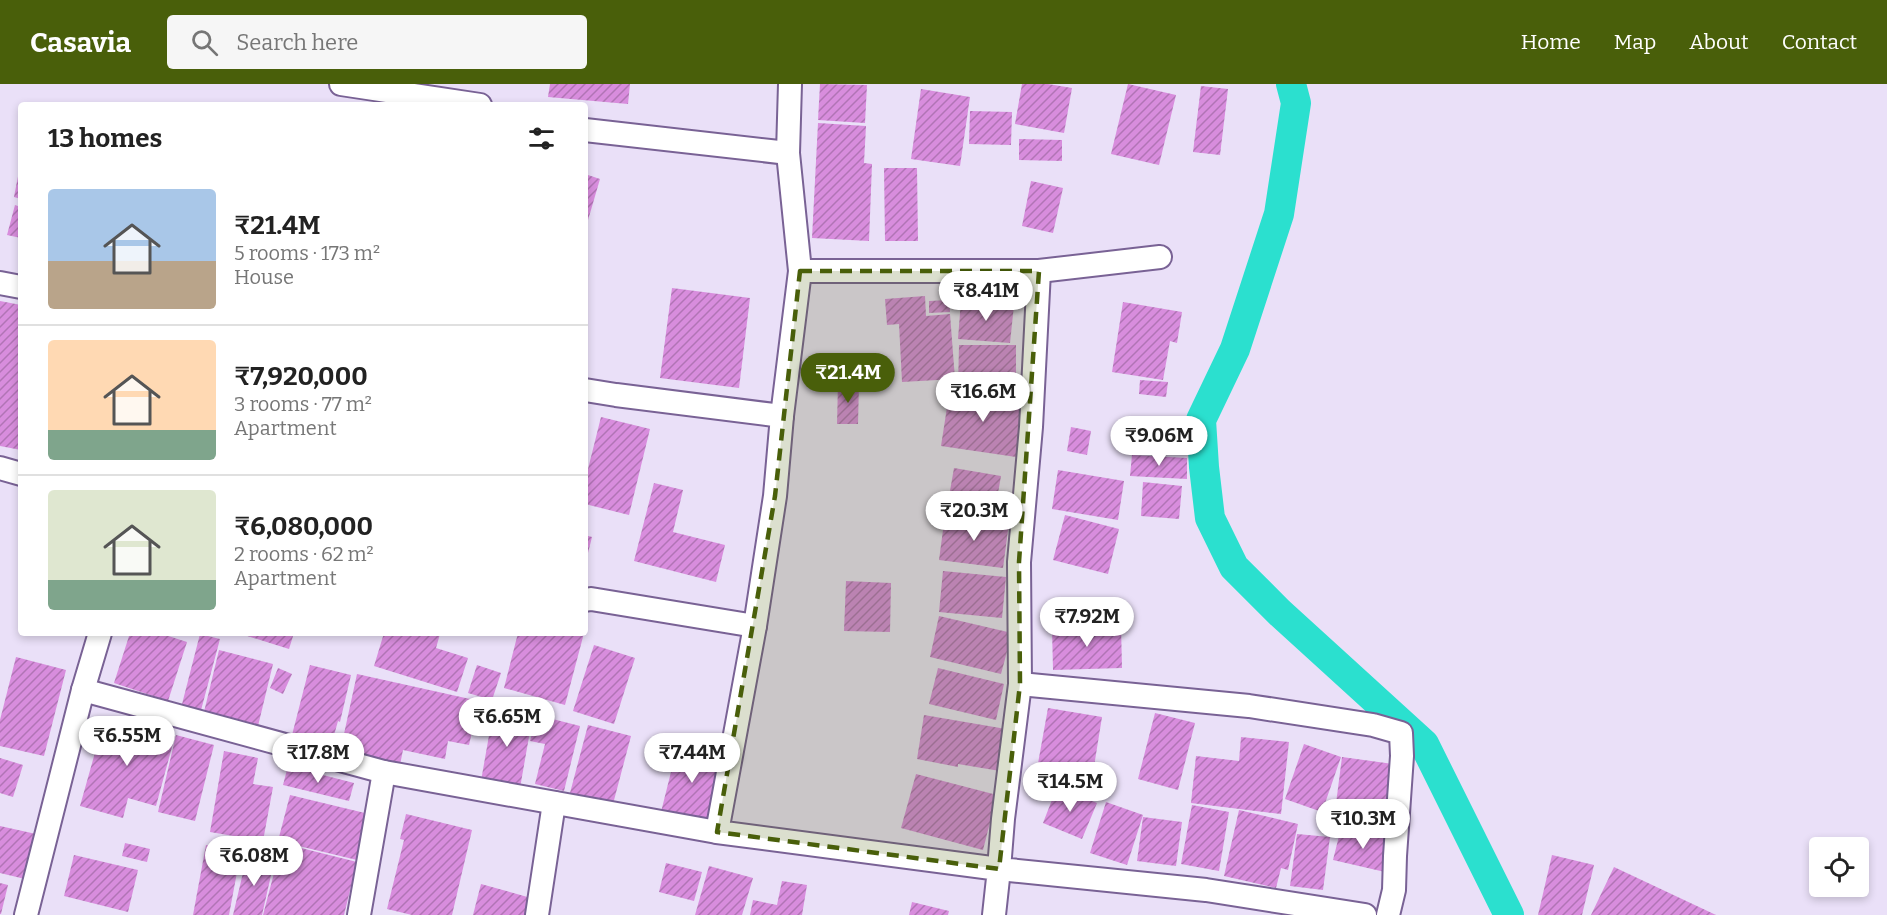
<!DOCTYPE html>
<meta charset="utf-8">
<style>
body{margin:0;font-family:Bitter,serif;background:#f6f6f6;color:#222;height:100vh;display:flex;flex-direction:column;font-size:22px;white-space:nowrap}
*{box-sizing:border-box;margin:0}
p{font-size:20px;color:#767676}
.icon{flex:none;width:33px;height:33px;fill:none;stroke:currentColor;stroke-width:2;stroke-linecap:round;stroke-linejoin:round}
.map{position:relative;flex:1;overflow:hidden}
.sheet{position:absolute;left:18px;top:18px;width:570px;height:534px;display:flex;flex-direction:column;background:#fff;border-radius:6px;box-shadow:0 3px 9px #0003}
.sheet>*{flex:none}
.tools{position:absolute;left:1809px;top:753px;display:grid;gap:12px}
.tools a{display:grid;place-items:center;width:60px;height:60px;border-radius:6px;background:#fff;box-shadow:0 3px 9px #0003;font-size:30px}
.price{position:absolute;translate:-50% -51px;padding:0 14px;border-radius:21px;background:#fff;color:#222;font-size:20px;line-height:39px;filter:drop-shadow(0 2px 3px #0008)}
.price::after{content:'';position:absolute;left:50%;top:36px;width:18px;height:14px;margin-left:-9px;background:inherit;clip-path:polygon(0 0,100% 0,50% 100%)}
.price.active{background:#495f0a;color:#fff}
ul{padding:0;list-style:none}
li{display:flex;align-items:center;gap:18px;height:150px;padding:0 30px}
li+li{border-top:2px solid #e0e0e0}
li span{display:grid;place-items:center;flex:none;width:168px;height:120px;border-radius:6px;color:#555}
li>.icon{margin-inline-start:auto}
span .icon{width:72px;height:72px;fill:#fffc;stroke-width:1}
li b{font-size:26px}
h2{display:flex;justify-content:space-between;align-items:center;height:72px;padding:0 30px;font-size:26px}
header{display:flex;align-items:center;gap:36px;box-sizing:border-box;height:84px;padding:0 30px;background:#495f0a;color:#fff}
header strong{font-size:28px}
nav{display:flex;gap:33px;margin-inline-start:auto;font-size:21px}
.search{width:420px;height:54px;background:#f6f6f6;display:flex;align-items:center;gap:15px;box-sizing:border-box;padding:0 21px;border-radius:6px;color:#767676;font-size:22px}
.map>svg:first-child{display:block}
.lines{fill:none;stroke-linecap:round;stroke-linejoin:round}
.canal{stroke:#2be0cf;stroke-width:30}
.building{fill:url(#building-hatch)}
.street-casing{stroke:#796295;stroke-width:26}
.street{stroke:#fff;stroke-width:22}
.marked{fill:#495f0a;fill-opacity:0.2;stroke:#495f0a;stroke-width:4.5;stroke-dasharray:12 8;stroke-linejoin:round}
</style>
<header>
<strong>Casavia</strong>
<div class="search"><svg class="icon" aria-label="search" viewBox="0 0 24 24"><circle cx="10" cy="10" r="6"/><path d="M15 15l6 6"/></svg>Search here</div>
<nav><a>Home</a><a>Map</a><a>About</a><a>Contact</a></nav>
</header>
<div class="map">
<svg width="1887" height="831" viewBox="0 0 1887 831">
<defs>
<pattern id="building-hatch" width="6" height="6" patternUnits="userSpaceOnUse" patternTransform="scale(1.5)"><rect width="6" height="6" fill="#d88ddd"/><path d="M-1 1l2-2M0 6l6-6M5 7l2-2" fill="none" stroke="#b174b5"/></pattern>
</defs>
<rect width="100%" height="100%" fill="#eae0f8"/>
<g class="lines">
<polyline class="canal" points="1291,0 1296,19 1279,130 1235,265 1201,336 1204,383 1210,434 1234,483 1279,528 1424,660 1509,831"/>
</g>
<g class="building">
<polygon points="550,0 630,0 628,20 548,13"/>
<polygon points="820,0 867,1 865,39 818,36"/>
<polygon points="1022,0 1048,0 1072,4 1064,49 1015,40"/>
<polygon points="1128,0 1176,11 1159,81 1111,70"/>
<polygon points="1201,2 1228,5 1220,71 1193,68"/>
<polygon points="921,5 970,13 960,82 911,75"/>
<polygon points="970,27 1012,28 1011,61 969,60"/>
<polygon points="818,39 866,42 864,79 872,80 869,157 812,154"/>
<polygon points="1019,55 1062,56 1062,77 1019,76"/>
<polygon points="20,82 21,82 21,115 14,113"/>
<polygon points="884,84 917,84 918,157 885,157"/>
<polygon points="585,90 600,95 586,143 585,143"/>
<polygon points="1031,97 1063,104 1053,149 1022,142"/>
<polygon points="15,121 21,123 21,154 7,151"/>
<polygon points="672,204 750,214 739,304 660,294"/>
<polygon points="925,212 926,232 950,230 955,295 902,298 899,240 887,241 885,215"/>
<polygon points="949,216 950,228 929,229 929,217"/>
<polygon points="961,216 1014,221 1010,259 958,255"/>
<polygon points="0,217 21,221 21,366 0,362"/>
<polygon points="1123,218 1182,228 1177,259 1170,257 1163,296 1112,288"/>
<polygon points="959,261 1016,261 1016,304 958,304"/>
<polygon points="1140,296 1168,298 1166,313 1139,310"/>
<polygon points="838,299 859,299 858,340 837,340"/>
<polygon points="950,304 1024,315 1016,373 941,362"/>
<polygon points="601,333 650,345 629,431 585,420 585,397"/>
<polygon points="1071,343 1091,347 1087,371 1067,367"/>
<polygon points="1132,371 1187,374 1187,395 1130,392"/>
<polygon points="954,384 1001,392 994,432 947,424"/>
<polygon points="1058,386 1124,397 1118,436 1052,425"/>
<polygon points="1143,398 1182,402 1179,435 1141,432"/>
<polygon points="654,399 683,406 673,448 725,461 716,498 634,477"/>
<polygon points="945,431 1009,439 1003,484 939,476"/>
<polygon points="1065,431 1119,445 1108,490 1053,476"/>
<polygon points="585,451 592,453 586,477 585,477"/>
<polygon points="943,487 1006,493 1002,534 939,528"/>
<polygon points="846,497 891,499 890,548 844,547"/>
<polygon points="939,532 1012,549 1001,590 930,573"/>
<polygon points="1121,542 1122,584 1053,586 1052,544"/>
<polygon points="130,549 159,549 187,558 168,617 114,599"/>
<polygon points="238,549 294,549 289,565"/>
<polygon points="384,549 440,550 436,564 468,574 457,608 374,582"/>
<polygon points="518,549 584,549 565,621 504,604"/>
<polygon points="200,550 220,555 200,630 181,624"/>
<polygon points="594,561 635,574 614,640 573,627"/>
<polygon points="219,566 273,580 258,642 204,628"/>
<polygon points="16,573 66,586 44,672 0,662 0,636"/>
<polygon points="310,581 351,591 340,638 338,637 331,662 292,651"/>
<polygon points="477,581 501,589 492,616 468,609"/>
<polygon points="278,584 292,590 283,610 270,604"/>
<polygon points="938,584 1004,600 996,636 929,620"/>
<polygon points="357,590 479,617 469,661 448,657 445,675 403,666 399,686 339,673"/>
<polygon points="494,623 533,630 520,704 481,697"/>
<polygon points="1048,624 1102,633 1092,695 1037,685"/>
<polygon points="1155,629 1195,639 1178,706 1138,695"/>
<polygon points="537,631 580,642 564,707 535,700 545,660 530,657"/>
<polygon points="924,631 1006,645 1000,687 958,680 958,683 917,675"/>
<polygon points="105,633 175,652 156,722 128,714 123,734 80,722"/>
<polygon points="588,641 631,652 613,720 570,709"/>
<polygon points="176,651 214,661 195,737 158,728"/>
<polygon points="1241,653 1289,658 1281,730 1191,719 1196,672 1239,677"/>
<polygon points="678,660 723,672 707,740 661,728"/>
<polygon points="1304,660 1341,673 1322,728 1285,715"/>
<polygon points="224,667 258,674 253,700 273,703 263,757 210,748"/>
<polygon points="1342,673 1393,680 1384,742 1334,735"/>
<polygon points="0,674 23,681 13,713 0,709"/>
<polygon points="288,682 354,699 349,717 283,701"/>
<polygon points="916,690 997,711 983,766 901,744"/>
<polygon points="1057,703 1097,719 1082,755 1043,739"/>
<polygon points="290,711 369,730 357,776 278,757"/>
<polygon points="1106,718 1143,731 1127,781 1090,769"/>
<polygon points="1192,721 1229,728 1219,787 1181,780"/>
<polygon points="1239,726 1298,740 1288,786 1281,784 1276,804 1224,792"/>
<polygon points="406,730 472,746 452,831 412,831 387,825 404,756 400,755"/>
<polygon points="1143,733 1182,738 1176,782 1137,777"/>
<polygon points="0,742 36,750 25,795 0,789"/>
<polygon points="1341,744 1393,756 1385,788 1333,776"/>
<polygon points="1297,750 1330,753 1323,806 1290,802"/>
<polygon points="125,759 150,765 147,778 122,772"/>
<polygon points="206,761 241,767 229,831 193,831"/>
<polygon points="301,764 357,778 344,831 263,831 278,774 297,778"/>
<polygon points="74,771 138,786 128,828 64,812"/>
<polygon points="1552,771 1594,781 1582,831 1538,831"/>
<polygon points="247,772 274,778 262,831 233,831"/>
<polygon points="666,779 702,788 694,817 659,808"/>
<polygon points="709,782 753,794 742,831 695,831"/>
<polygon points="1614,783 1716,831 1591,831"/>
<polygon points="782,797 807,801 802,831 750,831 753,816 777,821"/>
<polygon points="0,799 8,801 1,830 0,830"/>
<polygon points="481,800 531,814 527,831 473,831"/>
<polygon points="912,818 949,827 948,831 909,831"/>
</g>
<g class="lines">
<g class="street-casing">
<g id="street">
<polyline points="341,0 480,21"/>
<polyline points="790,0 788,69 800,187 782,332 775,412 755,542 717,748 999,785 994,831"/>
<polyline points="585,46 788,69"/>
<polyline points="800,187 1039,187 1160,173"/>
<polyline points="1039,187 1031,343 1019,478 1020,600 1003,735 999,785 1206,806 1365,831"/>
<polyline points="0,199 21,203"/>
<polyline points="585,306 616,311 782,332"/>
<polyline points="0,384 21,390"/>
<polyline points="585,516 591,515 755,542"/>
<polyline points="1020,600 1249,622 1373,641 1401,649 1402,672 1395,772 1394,806 1388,831"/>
<polyline points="83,606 384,688 359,831"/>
<polyline points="384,688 717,748"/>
<polyline points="26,831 83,606 100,549"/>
<polyline points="537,831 554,719"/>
</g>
</g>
<use href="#street" class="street"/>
</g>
<path class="marked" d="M800,187H1039L1019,478L1020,600L999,785L717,748L775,412Z"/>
</svg>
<div class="tools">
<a><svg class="icon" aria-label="locate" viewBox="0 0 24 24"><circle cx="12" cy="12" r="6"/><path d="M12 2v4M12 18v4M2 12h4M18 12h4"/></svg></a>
</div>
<b class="price" style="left:986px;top:238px">₹8.41M</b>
<b class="price active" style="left:848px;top:320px">₹21.4M</b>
<b class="price" style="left:983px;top:339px">₹16.6M</b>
<b class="price" style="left:1159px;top:383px">₹9.06M</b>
<b class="price" style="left:974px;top:458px">₹20.3M</b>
<b class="price" style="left:1087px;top:564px">₹7.92M</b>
<b class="price" style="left:507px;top:664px">₹6.65M</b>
<b class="price" style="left:127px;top:683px">₹6.55M</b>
<b class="price" style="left:318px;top:700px">₹17.8M</b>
<b class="price" style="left:692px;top:700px">₹7.44M</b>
<b class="price" style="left:1070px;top:729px">₹14.5M</b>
<b class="price" style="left:1363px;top:766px">₹10.3M</b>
<b class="price" style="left:254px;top:803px">₹6.08M</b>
<section class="sheet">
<h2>13 homes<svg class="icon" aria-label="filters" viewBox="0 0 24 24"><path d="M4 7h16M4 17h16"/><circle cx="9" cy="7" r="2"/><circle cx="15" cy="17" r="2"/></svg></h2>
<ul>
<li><span style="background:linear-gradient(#a9c7e8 60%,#b9a48a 0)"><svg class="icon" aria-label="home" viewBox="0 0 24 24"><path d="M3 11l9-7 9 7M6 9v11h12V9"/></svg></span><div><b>₹21.4M</b><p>5 rooms · 173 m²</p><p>House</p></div></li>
<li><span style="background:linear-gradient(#ffd9b3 75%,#7fa58c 0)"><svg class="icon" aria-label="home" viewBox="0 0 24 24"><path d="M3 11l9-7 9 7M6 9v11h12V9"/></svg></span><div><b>₹7,920,000</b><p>3 rooms · 77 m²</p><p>Apartment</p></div></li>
<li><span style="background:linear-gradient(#dfe7d0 75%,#7fa58c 0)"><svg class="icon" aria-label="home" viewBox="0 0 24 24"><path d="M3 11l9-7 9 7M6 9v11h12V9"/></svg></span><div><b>₹6,080,000</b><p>2 rooms · 62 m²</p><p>Apartment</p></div></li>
</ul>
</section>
</div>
